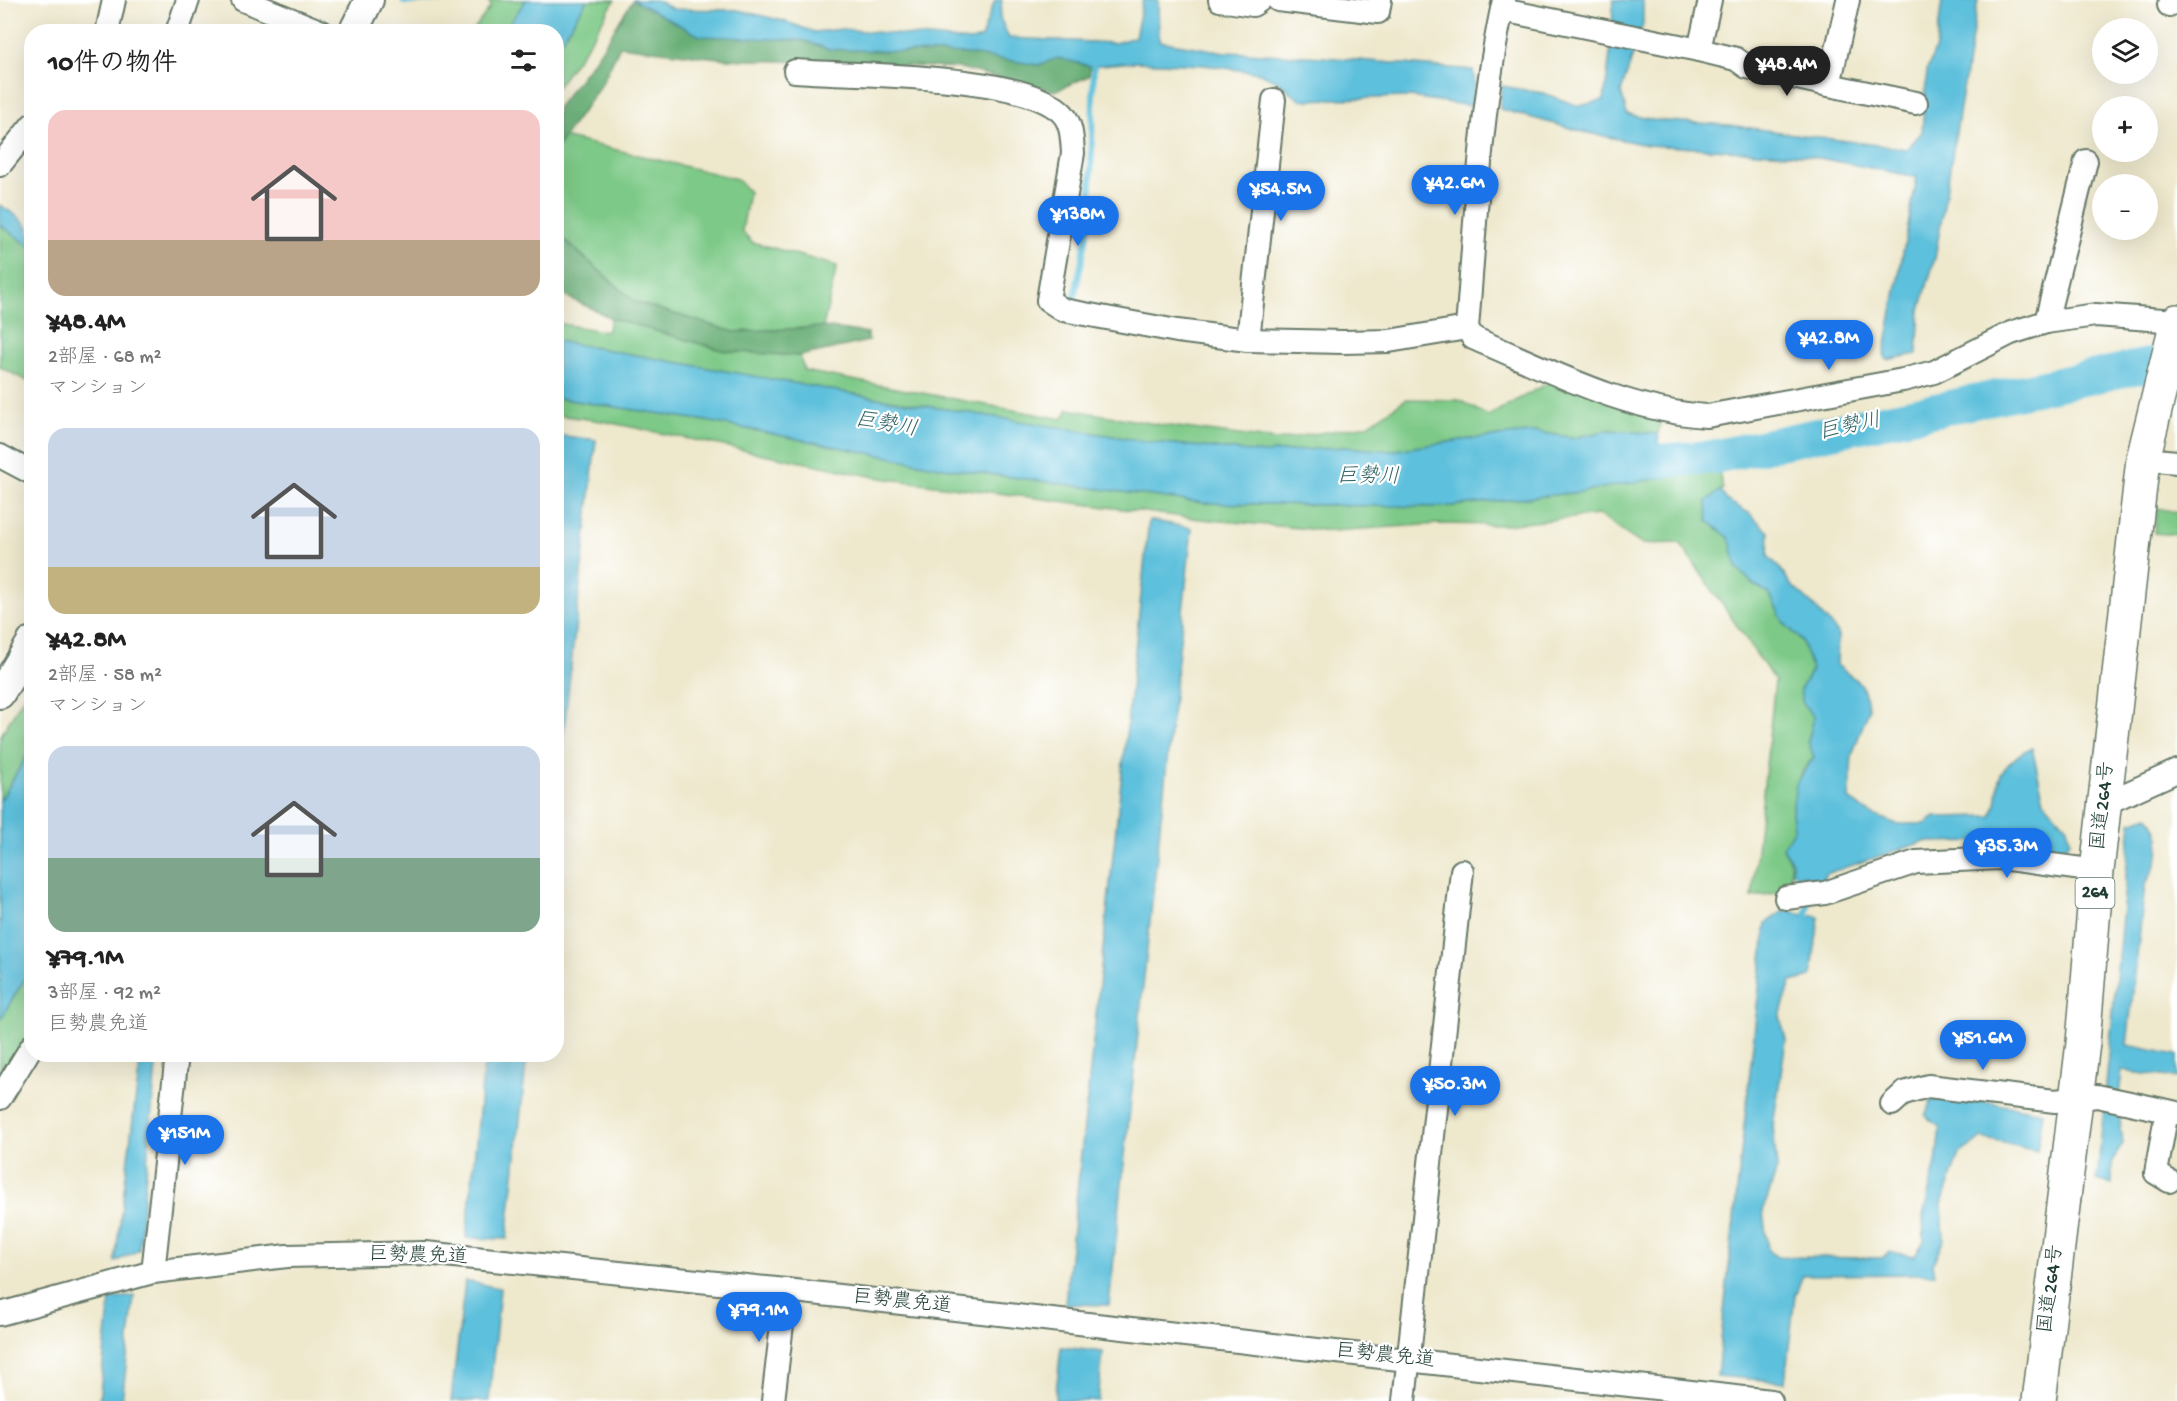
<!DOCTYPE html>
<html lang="ja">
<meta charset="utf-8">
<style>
body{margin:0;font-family:"Gochi Hand","Klee One",sans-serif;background:#f2f2f2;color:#222;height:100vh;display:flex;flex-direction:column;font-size:22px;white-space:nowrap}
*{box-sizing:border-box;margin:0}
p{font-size:20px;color:#767676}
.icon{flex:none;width:33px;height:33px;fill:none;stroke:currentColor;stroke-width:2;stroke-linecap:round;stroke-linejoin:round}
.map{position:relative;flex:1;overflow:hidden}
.sheet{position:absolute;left:24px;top:24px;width:540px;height:1038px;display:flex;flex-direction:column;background:#fff;border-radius:24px;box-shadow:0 6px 24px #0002}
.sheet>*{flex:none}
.tools{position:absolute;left:2092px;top:18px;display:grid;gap:12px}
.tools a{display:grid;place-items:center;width:66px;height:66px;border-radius:50%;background:#fff;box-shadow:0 6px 24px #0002;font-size:30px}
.price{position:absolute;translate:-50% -51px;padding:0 14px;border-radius:21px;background:#1a73e8;color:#fff;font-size:20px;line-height:39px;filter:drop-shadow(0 2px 3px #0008)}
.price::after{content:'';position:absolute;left:50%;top:36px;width:18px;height:14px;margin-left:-9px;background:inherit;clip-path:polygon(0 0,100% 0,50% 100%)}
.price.selected{background:#222;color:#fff}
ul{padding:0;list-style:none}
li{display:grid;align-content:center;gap:12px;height:318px;padding:0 24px}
li span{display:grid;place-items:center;height:186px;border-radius:18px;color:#555}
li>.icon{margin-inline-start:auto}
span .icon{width:108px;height:108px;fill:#fffc;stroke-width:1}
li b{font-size:26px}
h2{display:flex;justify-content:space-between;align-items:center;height:72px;padding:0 24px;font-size:26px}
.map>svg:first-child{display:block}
.green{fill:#7dc987;stroke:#4e835e;stroke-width:1.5}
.forest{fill:#66ad74;stroke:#427554;stroke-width:1.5}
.water{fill:#5dc0dc;stroke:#3e7e88;stroke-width:1.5}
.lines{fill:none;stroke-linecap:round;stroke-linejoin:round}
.stream{stroke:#5dc0dc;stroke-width:6}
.river{stroke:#5dc0dc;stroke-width:34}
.minor-casing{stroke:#677969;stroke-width:26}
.major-casing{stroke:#677969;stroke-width:32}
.highway-casing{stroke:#677969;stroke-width:36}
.minor{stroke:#fff;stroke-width:22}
.major{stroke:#fff;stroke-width:28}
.highway{stroke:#fff;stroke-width:33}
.labels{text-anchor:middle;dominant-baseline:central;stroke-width:4.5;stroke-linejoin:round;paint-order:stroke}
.shield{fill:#fff;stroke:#627771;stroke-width:1.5}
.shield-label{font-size:18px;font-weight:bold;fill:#1f3d34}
.street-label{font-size:20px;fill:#1f3d34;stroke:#fff}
.water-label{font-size:21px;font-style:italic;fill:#326466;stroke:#fff}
</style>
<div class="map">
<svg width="2177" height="1401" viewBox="0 0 2177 1401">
<rect width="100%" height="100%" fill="#fff"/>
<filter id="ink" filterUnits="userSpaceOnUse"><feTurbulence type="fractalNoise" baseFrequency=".0167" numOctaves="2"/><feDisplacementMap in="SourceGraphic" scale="12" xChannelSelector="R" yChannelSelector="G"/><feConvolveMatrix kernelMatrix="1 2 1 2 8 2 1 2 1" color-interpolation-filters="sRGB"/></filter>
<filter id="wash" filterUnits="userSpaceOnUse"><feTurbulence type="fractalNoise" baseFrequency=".008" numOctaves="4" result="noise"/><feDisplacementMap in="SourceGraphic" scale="24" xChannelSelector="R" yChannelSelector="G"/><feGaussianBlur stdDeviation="1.35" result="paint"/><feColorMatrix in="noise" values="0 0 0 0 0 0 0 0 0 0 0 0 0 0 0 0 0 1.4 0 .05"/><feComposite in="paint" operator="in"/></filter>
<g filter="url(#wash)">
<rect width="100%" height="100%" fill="#eee8cc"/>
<g class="green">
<polygon points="488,0 526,0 504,31 472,32 491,6"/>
<polygon points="587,0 615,0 586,47 557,87 557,47"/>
<polygon points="563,137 737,179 749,192 742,231 752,242 837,266 823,327 734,332 635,302 557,233 556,147"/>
<polygon points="0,225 31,247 31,383 0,367"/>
<polygon points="611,318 725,351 800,356 804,371 1062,419 1068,409 1162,425 1277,440 1368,425 1406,399 1459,400 1488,416 1555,379 1662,417 1658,434 1609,430 1575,438 1536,432 1462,440 1390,451 1345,447 1264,453 1143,441 877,398 557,341 556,323 607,332"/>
<path d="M556,398L707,421L945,468L1204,503L1442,507L1580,492L1665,477L1719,471L1723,489L1707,501L1708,521L1730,538L1737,568L1754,585L1769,593L1784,623L1802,641L1812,670L1800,690L1803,704L1814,717L1808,742L1814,757L1800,774L1792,812L1794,828L1783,848C1793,864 1793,872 1787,891L1752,897L1775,681L1680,543L1641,544L1598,515L1504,525L1439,524L1332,531L1200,519L880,478L602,421L557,415Z"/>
<polygon points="2157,508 2177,512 2177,535 2154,533"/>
<polygon points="31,684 31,749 0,801 0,737"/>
<polygon points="31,968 31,1035 0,1088 0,1020"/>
</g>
<g class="forest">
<polygon points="633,0 700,36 803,40 828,49 969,54 1038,65 1058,58 1090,66 1089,76 1055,91 958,68 726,59 620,46 601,85 557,147 557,108 598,55"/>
<polygon points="556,233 635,302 734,332 823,327 867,333 869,341 800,356 725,351 611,318 557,292"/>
</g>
<g class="water">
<polygon points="526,0 587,0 557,47 556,32 504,31"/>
<polygon points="633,0 656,0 673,9 738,10 784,21 814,32 842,29 971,41 981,38 995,0 1002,0 1000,18 1009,38 1115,43 1135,37 1143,0 1158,0 1159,41 1225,52 1324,57 1473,70 1475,84 1471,106 1410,97 1300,100 1277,81 1260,73 1204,65 1136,62 1090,66 1058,58 1038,65 969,54 828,49 803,40 700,36"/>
<polygon points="1613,0 1643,0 1643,24 1621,92 1627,114 1653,120 1728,125 1907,149 1922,132 1927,70 1936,47 1942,0 1978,0 1935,258 1920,310 1917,354 1887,360 1884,355 1917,177 1804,155 1647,145 1584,132 1500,109 1501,86 1543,93 1579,106 1604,100 1612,38"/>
<path d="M0,205C20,219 32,221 31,247L0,225Z"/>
<polygon points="557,341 877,398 1143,441 1264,453 1345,447 1390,451 1462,440 1537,432 1575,438 1609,430 1658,434 1665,477 1580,492 1442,507 1204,503 945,468 707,421 557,398"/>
<polygon points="557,435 596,440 557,792 556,435"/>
<path d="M1721,490L1726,500L1749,513L1769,532L1768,556L1780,568L1791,585L1812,604L1838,633L1837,665L1862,685L1869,709L1852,755L1849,799L1871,814L1897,824H1925L1935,817L1991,816C1999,803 1996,794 1999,780C2002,767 2021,751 2032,748L2044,801L2067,827L2070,841L2061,852L2024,836H2005L1994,841L1923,842L1825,874L1823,882L1792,872V862L1783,848L1794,828L1792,812L1796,784L1814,757L1808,742L1814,717L1803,704L1800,690L1812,670L1802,641L1784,623L1769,593L1754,585L1737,568L1729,538L1708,521L1707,501Z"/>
<polygon points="1149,520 1192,528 1109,1305 1065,1304"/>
<polygon points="31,749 31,968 0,1020 0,801"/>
<path d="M2149,816C2167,842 2160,860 2145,885L2127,1045L2177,1055V1078L2122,1071L2118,1103L2123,1144L2112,1161V1185L2097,1180L2131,822Z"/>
<polygon points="1785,910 1819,917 1811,977 1791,982 1780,1016 1786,1040 1773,1126 1777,1169 1763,1211 1768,1250 1777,1257 1882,1258 1890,1252 1915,1256 1924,1241 1923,1216 1936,1163 1940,1127 1925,1116 1932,1099 1957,1097 2043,1112 2037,1151 1983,1138 1959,1154 1942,1203 1944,1239 1933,1264 1935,1274 1803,1275 1795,1295 1785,1382 1717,1376 1766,923"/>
<polygon points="141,1055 157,1055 139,1250 115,1262"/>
<polygon points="485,1055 527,1055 507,1239 466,1238"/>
<polygon points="465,1281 500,1288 489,1401 451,1401"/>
<polygon points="134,1296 122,1401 99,1401 110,1299"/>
<polygon points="1061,1347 1103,1352 1098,1401 1055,1401"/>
</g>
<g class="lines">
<g class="stream">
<polyline points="404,2 449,0"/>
<polyline points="1074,299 1090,220 1094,58"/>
<polyline points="1795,892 1798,875"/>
<polyline points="1806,915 1809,900"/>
</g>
<polyline class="river" points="1617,464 1713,457 2177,359"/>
</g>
</g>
<g filter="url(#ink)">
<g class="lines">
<g class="minor-casing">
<g id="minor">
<polyline points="243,0 322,32"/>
<polyline points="1220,0 1253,5 1260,0"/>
<polyline points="1278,0 1378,12 1380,0"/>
<path d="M1504,0C1480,107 1476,219 1467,328L1473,338C1547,369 1625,411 1707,416L1903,380L1934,372L2011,333L2046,322L2096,315L2177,321"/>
<polyline points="2169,5 2170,0"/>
<polyline points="1502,10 1699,50 1736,59 1747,67 1829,85 1848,0"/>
<polyline points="107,32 114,0"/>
<polyline points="177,32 188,0"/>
<polyline points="1699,50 1710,0"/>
<path d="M795,71C857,76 1016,73 1060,111C1072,121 1072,139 1073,153L1048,300L1063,310L1177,331L1248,340L1343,342L1389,341L1467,328"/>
<polyline points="1829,85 1916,103"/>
<polyline points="0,165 32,125"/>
<polyline points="2046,322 2086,161"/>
<polyline points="1248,340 1274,100"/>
<polyline points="0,456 32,473"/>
<polyline points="2143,459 2177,462"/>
<polyline points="2104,804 2177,771"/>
<polyline points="1786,898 1825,893 1916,862 2000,858 2097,871"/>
<polyline points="0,1098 32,1046"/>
<polyline points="1892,1104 1904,1093 1928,1086 2055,1101 2097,1096 2177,1113"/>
<polyline points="2167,1111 2156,1173 2169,1181"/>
<polyline points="153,1272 177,1054"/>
<polyline points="0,1314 153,1272 287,1256 425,1253 786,1290 1771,1401"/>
<polyline points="773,1401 786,1290"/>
<polyline points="1404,1401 1462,871"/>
</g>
</g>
<g class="major-casing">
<g id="major">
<polyline points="353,32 369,0"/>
<polyline points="0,694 32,641"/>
</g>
</g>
<g class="highway-casing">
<polyline id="highway" points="2039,1401 2083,1043 2097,871 2143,459 2177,321"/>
</g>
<use href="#minor" class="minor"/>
<use href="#major" class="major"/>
<use href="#highway" class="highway"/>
</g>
</g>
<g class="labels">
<rect class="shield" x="2075.5" y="878" width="39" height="30" rx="4.5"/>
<g class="shield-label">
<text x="2095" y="893">264</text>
</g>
<g class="street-label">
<text transform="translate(2104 806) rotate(-84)">国道264号</text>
<text transform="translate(418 1257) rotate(2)">巨勢農免道</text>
<text transform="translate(2052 1289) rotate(-83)">国道264号</text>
<text transform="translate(902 1303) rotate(6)">巨勢農免道</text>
<text transform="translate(1385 1357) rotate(6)">巨勢農免道</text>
</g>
<g class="water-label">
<text transform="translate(886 426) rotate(10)">巨勢川</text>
<text transform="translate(1850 428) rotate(-12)">巨勢川</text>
<text transform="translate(1368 478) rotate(1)">巨勢川</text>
</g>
</g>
</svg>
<div class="tools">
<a><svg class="icon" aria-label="layers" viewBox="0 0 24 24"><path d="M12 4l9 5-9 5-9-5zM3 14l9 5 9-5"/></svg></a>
<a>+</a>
<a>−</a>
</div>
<b class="price selected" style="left:1787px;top:97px">¥48.4M</b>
<b class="price" style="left:1455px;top:216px">¥42.6M</b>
<b class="price" style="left:1281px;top:222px">¥54.5M</b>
<b class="price" style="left:1078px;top:247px">¥138M</b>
<b class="price" style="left:1829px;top:371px">¥42.8M</b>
<b class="price" style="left:2007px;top:879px">¥35.3M</b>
<b class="price" style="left:1983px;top:1071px">¥51.6M</b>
<b class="price" style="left:1455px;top:1117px">¥50.3M</b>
<b class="price" style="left:185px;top:1166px">¥151M</b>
<b class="price" style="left:759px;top:1343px">¥79.1M</b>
<section class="sheet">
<h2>10件の物件<svg class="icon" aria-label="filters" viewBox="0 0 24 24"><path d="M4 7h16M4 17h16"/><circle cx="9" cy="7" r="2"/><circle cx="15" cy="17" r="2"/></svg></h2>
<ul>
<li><span style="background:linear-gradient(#f6c9c9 70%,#b9a48a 0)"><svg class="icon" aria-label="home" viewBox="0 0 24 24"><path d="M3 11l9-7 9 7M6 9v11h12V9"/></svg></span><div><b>¥48.4M</b><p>2部屋 · 68 m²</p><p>マンション</p></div></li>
<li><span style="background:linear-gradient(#c9d6e8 75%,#c2b280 0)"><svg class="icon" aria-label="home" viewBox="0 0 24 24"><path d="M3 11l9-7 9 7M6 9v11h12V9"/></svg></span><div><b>¥42.8M</b><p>2部屋 · 58 m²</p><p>マンション</p></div></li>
<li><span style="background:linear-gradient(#c9d6e8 60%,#7fa58c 0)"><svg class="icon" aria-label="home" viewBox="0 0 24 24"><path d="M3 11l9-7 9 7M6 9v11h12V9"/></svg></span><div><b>¥79.1M</b><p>3部屋 · 92 m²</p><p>巨勢農免道</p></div></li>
</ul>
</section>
</div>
